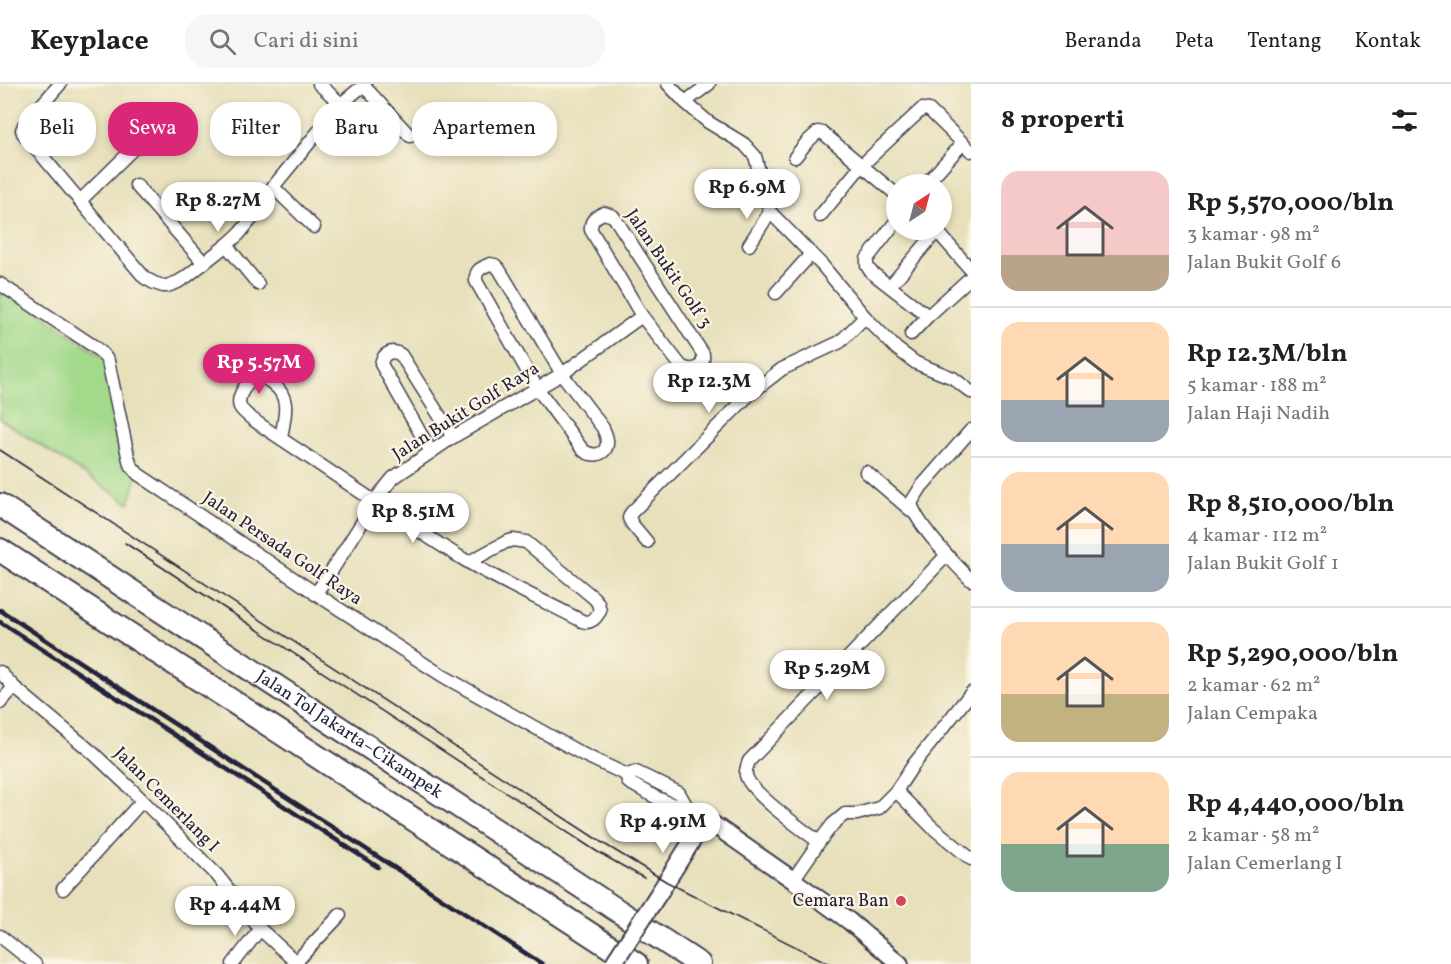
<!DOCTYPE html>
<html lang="id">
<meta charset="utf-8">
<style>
body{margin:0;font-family:Vollkorn,serif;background:#f6f6f6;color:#202124;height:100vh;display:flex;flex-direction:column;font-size:22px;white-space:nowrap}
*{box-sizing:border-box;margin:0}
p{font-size:20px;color:#757577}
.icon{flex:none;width:33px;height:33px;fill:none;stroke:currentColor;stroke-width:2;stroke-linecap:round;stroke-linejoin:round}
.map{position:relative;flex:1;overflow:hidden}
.side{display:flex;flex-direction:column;background:#fff;width:480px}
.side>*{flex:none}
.banner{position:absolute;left:18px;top:18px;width:570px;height:54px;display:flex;gap:12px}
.needle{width:39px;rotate:36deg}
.tools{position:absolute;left:886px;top:90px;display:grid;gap:12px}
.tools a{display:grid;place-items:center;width:66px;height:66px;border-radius:50%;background:#fff;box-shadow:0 3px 9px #0003;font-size:30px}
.price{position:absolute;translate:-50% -51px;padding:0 14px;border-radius:21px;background:#fff;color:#222;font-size:20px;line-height:39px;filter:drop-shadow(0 2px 3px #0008)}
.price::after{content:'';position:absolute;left:50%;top:36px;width:18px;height:14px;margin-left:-9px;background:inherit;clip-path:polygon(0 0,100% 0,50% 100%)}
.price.active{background:#db2777;color:#fff}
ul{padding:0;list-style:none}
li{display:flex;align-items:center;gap:18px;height:150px;padding:0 30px}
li+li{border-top:2px solid #e0e0e0}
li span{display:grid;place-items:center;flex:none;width:168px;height:120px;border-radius:18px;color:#555}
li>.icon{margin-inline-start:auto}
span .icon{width:72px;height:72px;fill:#fffc;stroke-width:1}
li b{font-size:26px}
h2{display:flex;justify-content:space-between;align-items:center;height:72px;padding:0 30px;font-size:26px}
.pill{padding:0 21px;border-radius:24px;background:#fff;box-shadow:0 3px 9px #0003;font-size:21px;line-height:54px}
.pill.active{background:#db2777;color:#fff}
header{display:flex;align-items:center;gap:36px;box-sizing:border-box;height:84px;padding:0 30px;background:#fff;border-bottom:2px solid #e0e0e0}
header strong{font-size:28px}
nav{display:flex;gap:33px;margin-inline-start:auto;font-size:21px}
.search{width:420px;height:54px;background:#f6f6f6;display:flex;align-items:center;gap:15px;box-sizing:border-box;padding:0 21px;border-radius:24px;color:#757577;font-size:22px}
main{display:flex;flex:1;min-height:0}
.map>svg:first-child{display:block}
.green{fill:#a2d98b;stroke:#627e63;stroke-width:1.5}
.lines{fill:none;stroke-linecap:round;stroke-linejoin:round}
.street-casing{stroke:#403e4e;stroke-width:15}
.secondary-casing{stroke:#403e4e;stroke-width:20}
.highway-casing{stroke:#403e4e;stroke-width:26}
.street{stroke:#fff;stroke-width:12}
.secondary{stroke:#fff;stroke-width:16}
.highway{stroke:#fff;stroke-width:22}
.tram{stroke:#22223b;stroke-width:1.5}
.rail{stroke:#22223b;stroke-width:4.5}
.secondary-bridge-casing{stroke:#403e4e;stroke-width:20;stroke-linecap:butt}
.secondary-bridge{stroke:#fff;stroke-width:16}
.poi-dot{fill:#d1495b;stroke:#fcf5e5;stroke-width:2}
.labels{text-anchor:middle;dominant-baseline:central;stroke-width:4.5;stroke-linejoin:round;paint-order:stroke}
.street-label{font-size:18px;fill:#22223b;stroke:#fcf5e5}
.poi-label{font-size:18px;fill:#22223b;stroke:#fcf5e5;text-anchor:end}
</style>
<header>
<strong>Keyplace</strong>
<div class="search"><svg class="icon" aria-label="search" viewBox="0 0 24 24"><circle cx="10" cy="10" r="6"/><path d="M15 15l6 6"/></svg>Cari di sini</div>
<nav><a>Beranda</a><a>Peta</a><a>Tentang</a><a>Kontak</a></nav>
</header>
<main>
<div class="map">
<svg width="971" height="880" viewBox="0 0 971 880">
<rect width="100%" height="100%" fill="#fcf5e5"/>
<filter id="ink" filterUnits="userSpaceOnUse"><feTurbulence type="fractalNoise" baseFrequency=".0167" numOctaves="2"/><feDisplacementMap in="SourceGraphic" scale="12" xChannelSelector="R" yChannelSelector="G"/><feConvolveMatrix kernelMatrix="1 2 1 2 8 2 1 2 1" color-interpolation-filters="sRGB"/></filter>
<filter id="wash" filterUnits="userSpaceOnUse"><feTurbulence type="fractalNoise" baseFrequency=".008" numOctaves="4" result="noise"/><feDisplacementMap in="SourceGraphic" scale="24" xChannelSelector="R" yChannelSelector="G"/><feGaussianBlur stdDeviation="1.35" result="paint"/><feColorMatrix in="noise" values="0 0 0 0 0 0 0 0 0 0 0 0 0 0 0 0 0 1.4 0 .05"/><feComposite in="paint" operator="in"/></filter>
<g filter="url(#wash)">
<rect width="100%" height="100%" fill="#e7e0bb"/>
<polygon class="green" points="0,201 105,274 138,390 129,419 0,335"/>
</g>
<g filter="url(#ink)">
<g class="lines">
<g class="street-casing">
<g id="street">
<polyline points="60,0 24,41 22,46 23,49 138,186 145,194 154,199 163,202 167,202 178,198 186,193 228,160 239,150 253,133 273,103 341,20 365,0"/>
<polyline points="319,0 341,20"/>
<polyline points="668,0 685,18 708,38 744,60 755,72 770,128 822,181 865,233 897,265 916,279 953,294 971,308"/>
<polyline points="363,1 410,52"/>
<polyline points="685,18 709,0"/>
<polyline points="795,73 807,58 818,48 823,49 897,111"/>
<polyline points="926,100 963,59"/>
<polyline points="136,101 204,179"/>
<polyline points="273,103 314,143"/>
<polyline points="80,117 137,61"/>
<path d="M604,129L613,132L616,136L703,270C705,284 692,289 681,282L642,232L591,146C590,136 596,132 604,129Z"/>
<polyline points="820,132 861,82 922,25 929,26 971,67"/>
<polyline points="897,136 867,175 867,182 871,188 928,232"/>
<polyline points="936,146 971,186"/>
<polyline points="228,160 231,167 258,200"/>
<polyline points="749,161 770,128"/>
<path d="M490,180L495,181L499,185L562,290L603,344C605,349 608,354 607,360C605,373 590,373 582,365L537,304L476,197C475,186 481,184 490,180Z"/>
<polyline points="0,200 92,261 102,269 108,277 128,372 130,380 138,390 330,519 443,592 584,671 627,691 636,688 679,709 687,723"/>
<polyline points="890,202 937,147"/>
<polyline points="776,209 811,170"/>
<polyline points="911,250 928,232 971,193"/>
<path d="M971,346L921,403L911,419C917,442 954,479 971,496"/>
<path d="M281,354C284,334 292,314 273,300C267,295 263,292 255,292C247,298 236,313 240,323C245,333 284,356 295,364C352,402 409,442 468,478C504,499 544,517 582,537C591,540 595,535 600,527L598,519L594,514L526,458L513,456L506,458L469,478"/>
<path d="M431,368L381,280C383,269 392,265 401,271L453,353"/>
<polyline points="866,388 914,429"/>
<polyline points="647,458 632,440 629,434 631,429 750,310 782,285 840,258 865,233"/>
<polyline points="315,510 327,494 363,437 374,417 393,394 453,353 562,290 642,232"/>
<polyline points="0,588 14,603 93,669 129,703 217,791 260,845 298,880"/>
<polyline points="0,619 14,603"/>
<polyline points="627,691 628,698 655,713 674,721 687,723 707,736"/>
<polyline points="896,707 932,743 971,775"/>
<path d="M819,758C803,746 749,708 746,691C745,687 747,682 749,677L946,472"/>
<polyline points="793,796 819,758 833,740 845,730 857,730 879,724 896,707 914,680 971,609"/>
<polyline points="63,805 142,717"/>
<polyline points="0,852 35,880"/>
<polyline points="296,878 340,831"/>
<polyline points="233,880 260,845"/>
</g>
</g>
<g class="secondary-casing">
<polyline id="secondary" points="661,806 695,752 707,736 793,796 849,837 900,880"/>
</g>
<g class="highway-casing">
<g id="highway">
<path id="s1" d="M0,421L699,880"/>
<polyline points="0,466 636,880"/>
</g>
</g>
<use href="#street" class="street"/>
<use href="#secondary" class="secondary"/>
<use href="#highway" class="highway"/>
<g class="tram">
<polyline points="0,366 601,758 667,798 830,880"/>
<polyline points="125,459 596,767 644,794"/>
</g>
<g class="rail">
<polyline points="0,526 542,880"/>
<polyline points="0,538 378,783"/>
</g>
<g class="secondary-bridge-casing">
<polyline id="secondary-bridge" points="613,880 661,806"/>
</g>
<use href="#secondary-bridge" class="secondary-bridge"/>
</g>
</g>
<circle class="poi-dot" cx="901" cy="817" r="6"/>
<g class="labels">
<g class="street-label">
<text transform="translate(668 185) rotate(56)">Jalan Bukit Golf 3</text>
<text transform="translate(466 328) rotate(-32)">Jalan Bukit Golf Raya</text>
<text transform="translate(282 465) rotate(34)">Jalan Persada Golf Raya</text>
<text stroke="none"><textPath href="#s1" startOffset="418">Jalan Tol Jakarta–Cikampek</textPath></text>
<text transform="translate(166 716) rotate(45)">Jalan Cemerlang I</text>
</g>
<g class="poi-label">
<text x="889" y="817">Cemara Ban</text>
</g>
</g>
</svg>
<div class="tools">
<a><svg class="needle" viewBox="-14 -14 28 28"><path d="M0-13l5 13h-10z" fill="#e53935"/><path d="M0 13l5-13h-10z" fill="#757577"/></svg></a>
</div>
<b class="price" style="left:747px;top:136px">Rp 6.9M</b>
<b class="price" style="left:218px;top:149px">Rp 8.27M</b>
<b class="price active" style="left:259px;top:311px">Rp 5.57M</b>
<b class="price" style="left:709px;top:330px">Rp 12.3M</b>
<b class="price" style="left:413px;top:460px">Rp 8.51M</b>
<b class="price" style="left:827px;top:617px">Rp 5.29M</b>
<b class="price" style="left:663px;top:770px">Rp 4.91M</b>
<b class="price" style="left:235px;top:853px">Rp 4.44M</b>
<div class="banner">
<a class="pill">Beli</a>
<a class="pill active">Sewa</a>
<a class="pill">Filter</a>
<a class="pill">Baru</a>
<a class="pill">Apartemen</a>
</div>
</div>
<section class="side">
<h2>8 properti<svg class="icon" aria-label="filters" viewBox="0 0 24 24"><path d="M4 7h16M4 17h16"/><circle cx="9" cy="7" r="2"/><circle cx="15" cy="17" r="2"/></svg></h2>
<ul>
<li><span style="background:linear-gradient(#f6c9c9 70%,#b9a48a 0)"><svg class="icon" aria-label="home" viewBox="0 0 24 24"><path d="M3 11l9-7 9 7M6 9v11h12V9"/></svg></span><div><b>Rp 5,570,000/bln</b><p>3 kamar · 98 m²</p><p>Jalan Bukit Golf 6</p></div></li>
<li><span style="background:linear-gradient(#ffd9b3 65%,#9aa5b1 0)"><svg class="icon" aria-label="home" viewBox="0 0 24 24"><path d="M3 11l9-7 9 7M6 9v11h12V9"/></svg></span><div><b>Rp 12.3M/bln</b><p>5 kamar · 188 m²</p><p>Jalan Haji Nadih</p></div></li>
<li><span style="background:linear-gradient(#ffd9b3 60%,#9aa5b1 0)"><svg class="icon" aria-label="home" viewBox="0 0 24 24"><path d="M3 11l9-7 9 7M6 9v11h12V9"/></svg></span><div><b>Rp 8,510,000/bln</b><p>4 kamar · 112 m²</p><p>Jalan Bukit Golf 1</p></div></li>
<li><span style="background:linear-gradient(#ffd9b3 60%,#c2b280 0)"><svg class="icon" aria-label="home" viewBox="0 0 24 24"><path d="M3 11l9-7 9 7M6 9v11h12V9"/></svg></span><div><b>Rp 5,290,000/bln</b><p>2 kamar · 62 m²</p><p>Jalan Cempaka</p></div></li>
<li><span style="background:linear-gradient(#ffd9b3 60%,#7fa58c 0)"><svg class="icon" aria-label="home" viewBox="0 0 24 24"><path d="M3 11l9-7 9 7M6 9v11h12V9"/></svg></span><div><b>Rp 4,440,000/bln</b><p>2 kamar · 58 m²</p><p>Jalan Cemerlang I</p></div></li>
</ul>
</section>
</main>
